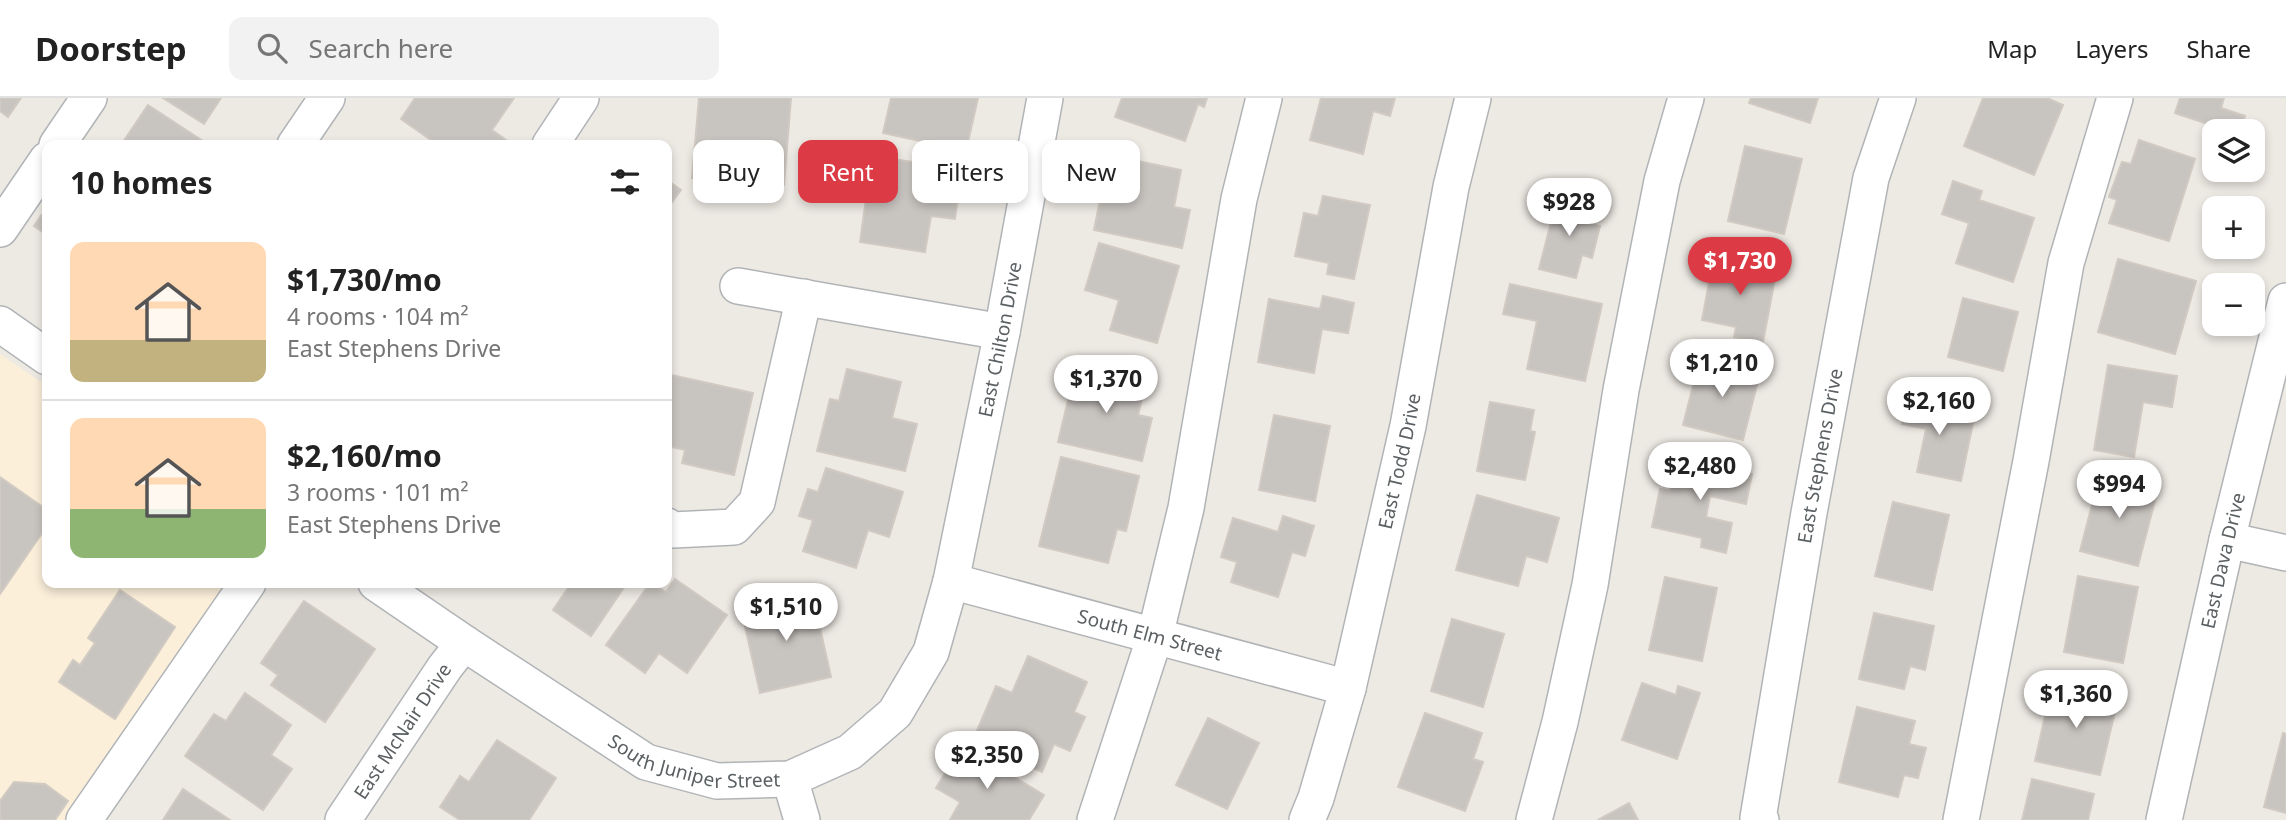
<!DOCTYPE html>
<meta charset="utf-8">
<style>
body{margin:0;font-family:"Noto Sans",sans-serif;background:#f2f2f2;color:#222;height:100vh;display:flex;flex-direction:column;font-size:26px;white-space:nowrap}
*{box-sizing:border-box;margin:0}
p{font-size:23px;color:#767676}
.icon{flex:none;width:38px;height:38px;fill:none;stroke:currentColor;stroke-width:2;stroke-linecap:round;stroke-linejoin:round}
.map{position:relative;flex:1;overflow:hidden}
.panel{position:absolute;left:42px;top:42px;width:630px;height:448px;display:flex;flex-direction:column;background:#fff;border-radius:14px;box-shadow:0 4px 10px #0003}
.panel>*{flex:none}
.hud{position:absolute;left:693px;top:42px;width:665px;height:63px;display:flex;gap:14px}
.controls{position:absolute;left:2202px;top:21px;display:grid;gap:14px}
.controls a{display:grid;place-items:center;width:63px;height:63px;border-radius:14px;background:#fff;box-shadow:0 4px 10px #0003;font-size:35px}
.price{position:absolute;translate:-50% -60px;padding:0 16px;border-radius:24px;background:#fff;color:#222;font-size:23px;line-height:46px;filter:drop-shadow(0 2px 4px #0008)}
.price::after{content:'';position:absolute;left:50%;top:42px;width:21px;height:16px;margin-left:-10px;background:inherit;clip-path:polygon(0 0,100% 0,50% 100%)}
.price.current{background:#dc3a44;color:#fff}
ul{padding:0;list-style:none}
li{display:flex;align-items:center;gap:21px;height:175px;padding:0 28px}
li+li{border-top:2px solid #e0e0e0}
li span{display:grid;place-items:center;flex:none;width:196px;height:140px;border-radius:14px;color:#555}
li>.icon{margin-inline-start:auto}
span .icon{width:84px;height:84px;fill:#fffc;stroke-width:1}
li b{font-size:30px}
h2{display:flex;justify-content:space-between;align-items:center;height:84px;padding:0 28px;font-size:30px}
.chip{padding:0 24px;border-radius:14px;background:#fff;box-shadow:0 4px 10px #0003;font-size:24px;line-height:63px}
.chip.current{background:#dc3a44;color:#fff}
header{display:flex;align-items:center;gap:42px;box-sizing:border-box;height:98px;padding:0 35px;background:#fff;border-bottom:2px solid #e0e0e0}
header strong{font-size:33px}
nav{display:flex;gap:38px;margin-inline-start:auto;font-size:24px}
.search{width:490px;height:63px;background:#f2f2f2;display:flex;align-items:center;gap:18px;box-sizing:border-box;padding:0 24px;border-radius:14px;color:#767676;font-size:26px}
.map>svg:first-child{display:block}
.commercial{fill:#fbefda}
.building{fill:#c8c4c0;stroke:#d1cac2;stroke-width:2}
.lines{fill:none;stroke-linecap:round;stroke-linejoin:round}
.minor-casing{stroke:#b1b4b7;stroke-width:38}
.minor{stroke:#fff;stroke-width:35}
.labels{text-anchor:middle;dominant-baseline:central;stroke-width:5;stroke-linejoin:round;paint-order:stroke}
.street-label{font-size:19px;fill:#5b6063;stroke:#fff}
</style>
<header>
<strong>Doorstep</strong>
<div class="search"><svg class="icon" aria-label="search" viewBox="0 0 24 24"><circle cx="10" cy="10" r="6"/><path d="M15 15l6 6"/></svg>Search here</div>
<nav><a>Map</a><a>Layers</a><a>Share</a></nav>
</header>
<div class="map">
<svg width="2286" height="722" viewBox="0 0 2286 722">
<rect width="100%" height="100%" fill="#ede9e3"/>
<polygon class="commercial" points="0,256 47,288 47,485 235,485 71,722 0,722"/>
<g class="building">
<polygon points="0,0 21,0 8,19 0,13"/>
<polygon points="163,0 221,0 204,26"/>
<polygon points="415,0 514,0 492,32 506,42 502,47 438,47 401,21"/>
<polygon points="699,0 791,0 784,87 692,80"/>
<polygon points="891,0 978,0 966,53 883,35"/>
<polygon points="1122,0 1207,0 1204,9 1198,6 1185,43 1115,19"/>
<polygon points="1321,0 1395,0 1390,18 1373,13 1363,56 1310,42"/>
<polygon points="1751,0 1818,0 1810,25 1749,5"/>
<polygon points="1983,0 2047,0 2063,7 2034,77 1964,48"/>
<polygon points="2180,0 2224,0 2221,10 2245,18 2240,33 2214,33 2214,38 2208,36 2211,27 2175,15"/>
<polygon points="148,7 209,47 121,47"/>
<polygon points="2139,42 2195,61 2169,143 2109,125 2117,102 2109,99 2122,64 2131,66"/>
<polygon points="1745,48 1802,61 1784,136 1728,123"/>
<polygon points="1109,57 1181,72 1174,109 1190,112 1182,150 1094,132"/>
<polygon points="872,58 962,71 955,121 931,118 925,154 860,144"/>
<polygon points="667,82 681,92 667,111"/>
<polygon points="1953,83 1982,93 1979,102 2034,120 2013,184 1956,165 1969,125 1942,116"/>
<polygon points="1558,97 1592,106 1587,125 1600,128 1592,160 1582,157 1576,180 1539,171"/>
<polygon points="1323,98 1370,107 1354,181 1327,176 1329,165 1295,158 1304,115 1318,118"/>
<polygon points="47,109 47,137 34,128"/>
<polygon points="1099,145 1179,168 1157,245 1110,232 1119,202 1085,192"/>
<polygon points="1714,158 1777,170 1763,244 1734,239 1736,229 1702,222"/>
<polygon points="2118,161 2196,183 2175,256 2098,234"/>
<polygon points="1510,186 1602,206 1585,283 1527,271 1537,223 1503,216"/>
<polygon points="1323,198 1354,205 1348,235 1322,231 1314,275 1258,264 1269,201 1320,211"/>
<polygon points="1963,200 2018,214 2003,273 1948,259"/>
<polygon points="1700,260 1760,275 1743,342 1683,327"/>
<polygon points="2108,267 2177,278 2172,309 2143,304 2134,359 2094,352"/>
<polygon points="1076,269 1146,284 1138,317 1152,320 1142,363 1058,344"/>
<polygon points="847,271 901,284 892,320 917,326 905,373 817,353 830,301 839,303"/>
<polygon points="667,276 753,295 734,377 682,365 685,352 667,348"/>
<polygon points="1908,295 1938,301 1935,312 1974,320 1961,383 1917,374 1926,331 1902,326"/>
<polygon points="1490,304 1534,312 1530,333 1535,334 1525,382 1477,373"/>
<polygon points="1274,317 1330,328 1315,403 1259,392"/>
<polygon points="1061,359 1139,378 1126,433 1117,431 1108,465 1039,448"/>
<polygon points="1677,360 1752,376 1746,406 1710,398 1706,419 1732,425 1726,455 1701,449 1702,440 1652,429 1660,391 1670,393"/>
<polygon points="826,370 903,394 889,439 868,432 856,470 803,453 813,422 799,418 808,391 818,394"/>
<polygon points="2100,376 2158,391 2138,468 2080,453"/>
<polygon points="0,379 47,412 47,428 0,496"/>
<polygon points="1477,397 1559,420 1547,464 1526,458 1518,488 1456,472"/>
<polygon points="1893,404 1949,417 1932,492 1875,478"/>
<polygon points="1283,418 1314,428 1305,458 1292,454 1278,499 1231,484 1237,464 1221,459 1233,420 1278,434"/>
<polygon points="2078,478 2138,489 2123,565 2064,554"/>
<polygon points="1665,479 1717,490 1702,563 1649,552"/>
<polygon points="675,481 727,517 687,575 659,555 645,575 606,547 650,485 666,494"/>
<polygon points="567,485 627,485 591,538 553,512 570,487"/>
<polygon points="120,492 175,529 115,621 59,584 73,562 80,567 95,545 88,540"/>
<polygon points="812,494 831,579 760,595 741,511"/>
<polygon points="304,503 375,551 325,624 271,587 278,577 261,565"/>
<polygon points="1874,515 1934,528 1925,572 1910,568 1904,591 1859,581"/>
<polygon points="1452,521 1504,536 1483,609 1431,593"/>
<polygon points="1028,558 1087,584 1074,614 1085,619 1070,653 1054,646 1042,674 1012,661 1016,652 976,635 996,588 1012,595"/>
<polygon points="1642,585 1676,597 1678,588 1700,595 1677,661 1622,642"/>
<polygon points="2052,586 2118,601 2100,677 2035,663"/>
<polygon points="245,595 291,627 271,657 292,671 263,712 185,658 214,616 226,623"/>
<polygon points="1857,609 1915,623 1909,646 1926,650 1918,680 1904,677 1898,699 1839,684"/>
<polygon points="1425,615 1482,635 1473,661 1483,664 1465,713 1398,689"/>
<polygon points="1208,620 1259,645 1227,711 1176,687"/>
<polygon points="2283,635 2286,636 2286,715 2264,709"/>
<polygon points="497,642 556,680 529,722 460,722 440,709 460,678 469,684"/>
<polygon points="962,648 1044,697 1029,722 950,722 960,704 936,690"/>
<polygon points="2032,681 2094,696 2088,722 2022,722"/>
<polygon points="14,684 45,686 68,703 55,722 0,722 0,703"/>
<polygon points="183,691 230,722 163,722"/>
<polygon points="1629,705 1638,722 1598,722"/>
</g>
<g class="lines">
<g class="minor-casing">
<g id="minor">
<polyline points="57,47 89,0"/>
<polyline points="295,47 327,0"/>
<polyline points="550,47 581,0"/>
<polyline points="0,131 47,62"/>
<polyline points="738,188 1002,234"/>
<polyline points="0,226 47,259"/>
<polyline points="667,428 673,432 734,429 757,404 804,199"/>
<polyline points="2227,442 2286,455"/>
<path id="s1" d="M951,483L1348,590"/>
<path id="s2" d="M376,485L464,545L646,664L717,683L790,681L850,654L895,615L931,554L951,483L1002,234L1045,0"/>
<polyline points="790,681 802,722"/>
<polyline points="84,722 248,485"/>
<path id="s3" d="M343,722L445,569L464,545"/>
<polyline points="1095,722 1155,538 1186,410 1239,101 1264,0"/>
<path id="s4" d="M1307,722L1316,700L1348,590L1408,328L1451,89L1473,0"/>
<polyline points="1534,722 1560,624 1590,487 1621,292 1662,83 1686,0"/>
<path id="s5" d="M1761,722L1758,720L1809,415L1871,80L1898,0"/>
<polyline points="1961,722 2031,363 2066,165 2115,0"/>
<path id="s6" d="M2164,722L2227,442L2286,203"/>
</g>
</g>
<use href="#minor" class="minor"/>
</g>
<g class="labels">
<g class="street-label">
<text stroke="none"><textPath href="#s2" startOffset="987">East Chilton Drive</textPath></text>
<text stroke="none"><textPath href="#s5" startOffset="371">East Stephens Drive</textPath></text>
<text stroke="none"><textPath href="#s4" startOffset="371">East Todd Drive</textPath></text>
<text stroke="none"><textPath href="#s6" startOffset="266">East Dava Drive</textPath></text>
<text stroke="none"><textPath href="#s1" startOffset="206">South Elm Street</textPath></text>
<text stroke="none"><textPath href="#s3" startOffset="107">East McNair Drive</textPath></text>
<text stroke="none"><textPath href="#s2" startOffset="371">South Juniper Street</textPath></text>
</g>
</g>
</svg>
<div class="controls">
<a><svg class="icon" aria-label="layers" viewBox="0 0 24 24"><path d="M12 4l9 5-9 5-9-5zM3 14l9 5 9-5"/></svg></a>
<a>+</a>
<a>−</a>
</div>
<b class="price" style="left:1569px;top:140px">$928</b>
<b class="price current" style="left:1740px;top:199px">$1,730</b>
<b class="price" style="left:1722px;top:301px">$1,210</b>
<b class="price" style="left:1106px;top:317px">$1,370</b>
<b class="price" style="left:1939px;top:339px">$2,160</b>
<b class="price" style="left:1700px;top:404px">$2,480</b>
<b class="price" style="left:2119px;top:422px">$994</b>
<b class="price" style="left:786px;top:545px">$1,510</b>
<b class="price" style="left:2076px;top:632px">$1,360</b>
<b class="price" style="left:987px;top:693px">$2,350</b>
<div class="hud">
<a class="chip">Buy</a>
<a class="chip current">Rent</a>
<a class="chip">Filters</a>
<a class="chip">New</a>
</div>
<section class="panel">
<h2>10 homes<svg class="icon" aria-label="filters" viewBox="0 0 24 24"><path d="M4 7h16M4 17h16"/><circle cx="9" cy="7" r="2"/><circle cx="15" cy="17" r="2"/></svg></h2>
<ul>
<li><span style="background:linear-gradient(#ffd9b3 70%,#c2b280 0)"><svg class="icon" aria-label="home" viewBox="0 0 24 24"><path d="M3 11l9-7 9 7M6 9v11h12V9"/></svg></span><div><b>$1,730/mo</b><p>4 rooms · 104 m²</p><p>East Stephens Drive</p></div></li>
<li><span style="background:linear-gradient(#ffd9b3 65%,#8fb573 0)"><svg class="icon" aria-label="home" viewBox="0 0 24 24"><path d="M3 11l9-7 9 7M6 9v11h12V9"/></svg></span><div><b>$2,160/mo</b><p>3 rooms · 101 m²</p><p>East Stephens Drive</p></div></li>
</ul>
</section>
</div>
